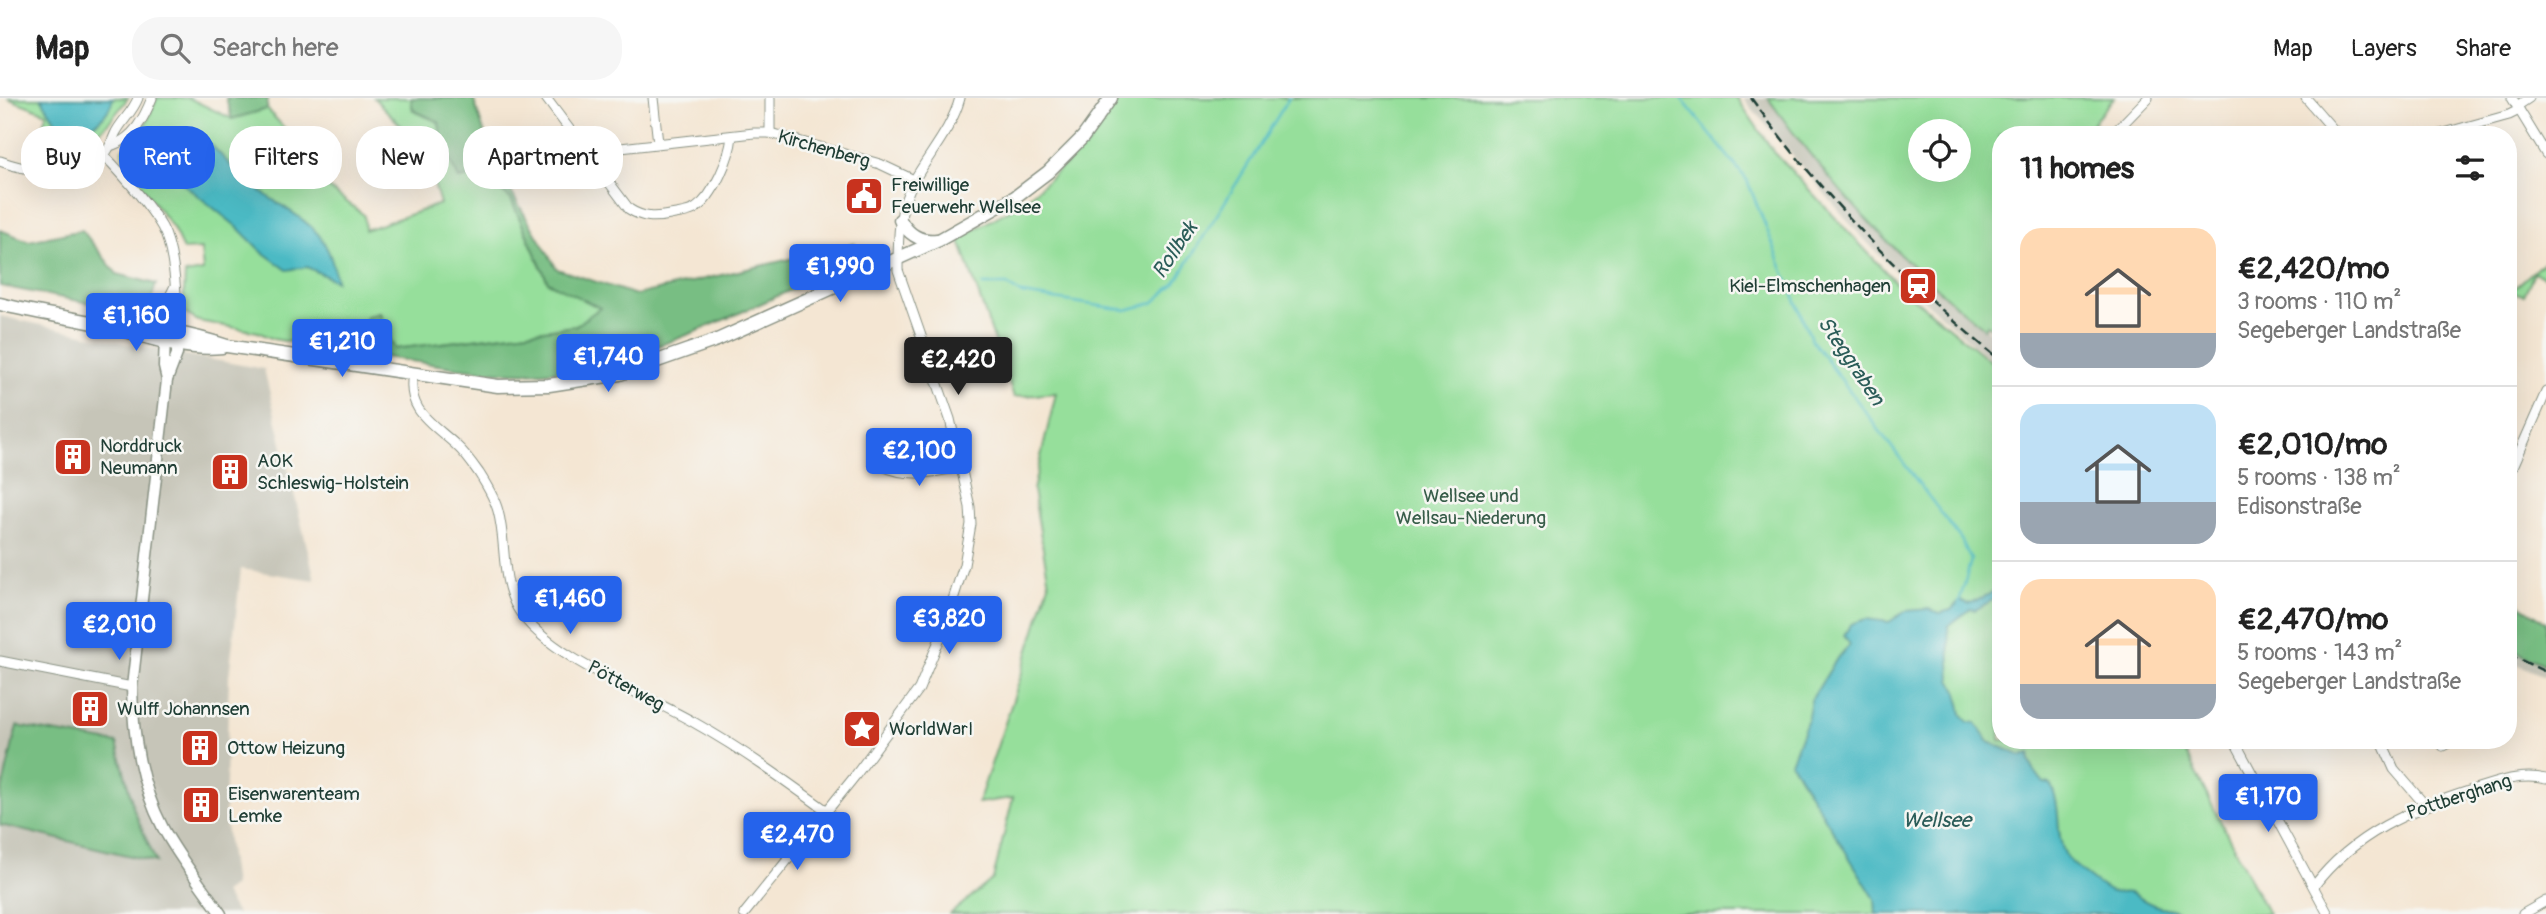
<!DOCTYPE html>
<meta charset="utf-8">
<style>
body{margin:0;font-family:Pangolin,sans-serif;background:#f6f6f6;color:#222;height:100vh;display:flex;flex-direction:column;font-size:26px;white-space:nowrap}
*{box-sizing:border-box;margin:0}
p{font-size:23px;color:#767676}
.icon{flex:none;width:38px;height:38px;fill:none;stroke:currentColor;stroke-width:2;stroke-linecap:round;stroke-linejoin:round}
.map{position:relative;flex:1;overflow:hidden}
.panel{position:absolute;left:1992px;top:28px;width:525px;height:623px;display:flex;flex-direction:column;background:#fff;border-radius:28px;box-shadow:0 7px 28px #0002}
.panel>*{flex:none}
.banner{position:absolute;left:21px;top:28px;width:665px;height:63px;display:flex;gap:14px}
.controls{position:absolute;left:1908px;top:21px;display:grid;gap:14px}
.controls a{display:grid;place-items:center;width:63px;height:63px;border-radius:50%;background:#fff;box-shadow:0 7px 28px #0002;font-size:35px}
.price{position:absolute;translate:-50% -60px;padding:0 16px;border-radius:7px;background:#2563eb;color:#fff;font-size:23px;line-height:46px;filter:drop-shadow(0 2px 4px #0008)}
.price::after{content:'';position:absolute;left:50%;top:42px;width:21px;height:16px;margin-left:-10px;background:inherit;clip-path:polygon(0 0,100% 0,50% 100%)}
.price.active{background:#222;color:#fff}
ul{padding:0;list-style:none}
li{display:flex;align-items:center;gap:21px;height:175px;padding:0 28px}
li+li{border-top:2px solid #e0e0e0}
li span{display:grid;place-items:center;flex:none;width:196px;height:140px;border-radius:21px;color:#555}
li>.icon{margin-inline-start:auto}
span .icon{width:84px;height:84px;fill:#fffc;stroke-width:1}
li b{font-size:30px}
h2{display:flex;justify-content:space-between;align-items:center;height:84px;padding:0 28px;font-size:30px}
.chip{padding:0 24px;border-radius:28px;background:#fff;box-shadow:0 7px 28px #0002;font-size:24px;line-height:63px}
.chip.active{background:#2563eb;color:#fff}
header{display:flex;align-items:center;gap:42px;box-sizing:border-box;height:98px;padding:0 35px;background:#fff;border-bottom:2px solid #e0e0e0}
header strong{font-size:33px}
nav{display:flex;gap:38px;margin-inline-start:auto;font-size:24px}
.search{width:490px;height:63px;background:#f6f6f6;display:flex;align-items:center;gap:18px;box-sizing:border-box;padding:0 24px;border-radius:28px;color:#767676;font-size:26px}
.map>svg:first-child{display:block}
.industrial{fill:#c6c5b8}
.green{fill:#96df9b;stroke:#5a8e68;stroke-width:2;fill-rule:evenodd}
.forest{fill:#78be83;stroke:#4c7e5c;stroke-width:2}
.water{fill:#4bbac4;stroke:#357c7c;stroke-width:2}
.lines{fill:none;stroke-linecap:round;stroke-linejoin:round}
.stream{stroke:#4bbac4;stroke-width:2.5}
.minor-casing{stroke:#8a9284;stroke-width:11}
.tertiary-casing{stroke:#8a9284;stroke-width:13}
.secondary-casing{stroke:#8a9284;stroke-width:15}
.minor{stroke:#fff;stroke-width:9}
.tertiary{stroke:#fff;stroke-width:10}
.secondary{stroke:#fff;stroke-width:12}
.rail{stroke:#1f3d34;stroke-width:2.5;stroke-dasharray:10 5;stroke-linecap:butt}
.labels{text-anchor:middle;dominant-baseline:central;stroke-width:5;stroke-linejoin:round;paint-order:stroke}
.street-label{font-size:19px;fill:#1f3d34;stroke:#f6f6f2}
.poi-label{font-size:19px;fill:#1f3d34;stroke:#f6f6f2;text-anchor:start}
.park-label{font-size:19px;fill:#375d49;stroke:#f6f6f2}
.water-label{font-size:21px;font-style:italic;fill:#2a5c58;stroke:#f6f6f2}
</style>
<header>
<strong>Map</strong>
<div class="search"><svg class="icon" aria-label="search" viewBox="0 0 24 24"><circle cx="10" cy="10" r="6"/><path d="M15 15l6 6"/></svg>Search here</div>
<nav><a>Map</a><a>Layers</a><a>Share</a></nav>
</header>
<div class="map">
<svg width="2546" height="816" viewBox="0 0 2546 816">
<rect width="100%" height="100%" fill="#f6f6f2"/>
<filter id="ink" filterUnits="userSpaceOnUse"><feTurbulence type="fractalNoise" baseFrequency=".0143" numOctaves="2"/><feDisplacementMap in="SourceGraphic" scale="14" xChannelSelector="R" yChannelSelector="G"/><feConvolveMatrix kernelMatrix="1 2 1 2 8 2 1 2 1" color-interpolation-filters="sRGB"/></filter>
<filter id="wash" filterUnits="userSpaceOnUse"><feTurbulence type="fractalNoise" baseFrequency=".00686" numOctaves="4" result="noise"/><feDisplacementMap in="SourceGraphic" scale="28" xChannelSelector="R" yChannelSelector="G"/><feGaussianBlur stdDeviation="1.57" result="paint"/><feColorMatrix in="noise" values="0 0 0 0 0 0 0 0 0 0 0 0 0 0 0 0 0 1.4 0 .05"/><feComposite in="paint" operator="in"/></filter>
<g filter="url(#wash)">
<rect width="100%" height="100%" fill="#f4e6d3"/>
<g class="industrial">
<polygon points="1743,0 1768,0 1843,94 1871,125 1900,155 2000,243 2000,269 1921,200 1860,137"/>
<polygon points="0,218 147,250 264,271 315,482 241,471 229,579 225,719 234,788 224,795 237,816 0,816"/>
<polygon points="2508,550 2546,567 2546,579 2508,562"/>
</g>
<g class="green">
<path d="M7,0H128C100,38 82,57 33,56L47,15Z"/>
<polygon points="157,0 189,0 232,21 267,11 287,33 308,45 326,88 364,117 365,132 440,106 424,51 374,0 411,0 413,13 439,24 442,47 511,101 548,184 601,210 575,228 395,251 384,230 380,215 367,218 362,256 273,241 258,234 198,223 183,214 185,176 203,173 201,151 183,152 173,130 124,65 122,52 146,25"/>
<polygon points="1118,0 1737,0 1774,54 1899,188 2000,271 2000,642 2179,642 2268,816 950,816 993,781 1013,700 978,705 1019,584 1049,486 1033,392 1056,295 1014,299 959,140 1022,105 1088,46"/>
<path d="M1768,0H2114L2083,37H2000V237L1987,226L1984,230C1904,167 1827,85 1768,0ZM1920,33H1958V72H1920Z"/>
<polygon points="2546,162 2546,180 2534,175 2524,197 2510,194"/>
</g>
<g class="forest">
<polygon points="226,0 268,0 267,11 232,21"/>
<path d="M411,0H473L495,67L557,171L636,197L854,146L841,170C751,208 660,258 563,272C497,281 427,264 362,256L367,218L380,215L384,230L395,251L575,228L600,210L548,184L511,101L479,77L459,81L442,47L439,24L413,12Z"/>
<polygon points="0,132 29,143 82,132 117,176 156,186 147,216 0,188"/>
<polygon points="2508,502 2513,502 2546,524 2546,567 2508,550"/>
<polygon points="17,628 117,645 134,712 156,764 0,727 0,701"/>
</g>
<g class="water">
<path d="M41,0H113C109,20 91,29 74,37L56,24Z"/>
<path d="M182,32L194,41L204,39C221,57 239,78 259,92C299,122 329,127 336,183L307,169L287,172L261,153L236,128L172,77L165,50Z"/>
<path d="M2000,488V498L1975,512L1971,511L1948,528L1951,582L1958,594L1962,616L1968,624L1976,625L1989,644L2022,658L2030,656C2027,666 2038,677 2044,685L2050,686C2063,709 2054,736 2066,758C2071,766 2104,792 2112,794C2119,796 2126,793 2133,796C2141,800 2148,806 2157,808C2167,811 2173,810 2182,816H1876L1875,801L1791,665L1807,623L1811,602L1838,559L1850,547L1844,537L1851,526L1866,521L1889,524L1906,513L1929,511L1940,515L1951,512L1960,502L1968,506L1988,497Z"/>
</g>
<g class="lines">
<g class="stream">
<polyline points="1681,0 1747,82 1811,241 1962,443 1971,462 1959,505"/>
<polyline points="983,187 1007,187 1022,196 1126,212 1153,205 1175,185 1289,0"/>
</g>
</g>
</g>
<g filter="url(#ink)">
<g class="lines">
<g class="minor-casing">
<g id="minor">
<path d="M546,0L629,111C643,120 654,120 670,117C679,115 689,115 696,110C714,98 730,59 732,38"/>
<polyline points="653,0 658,45"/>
<polyline points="770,0 770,35"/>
<polyline points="2306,0 2338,37"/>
<polyline points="2512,0 2546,56"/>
<polyline points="2517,8 2529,0"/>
<polyline points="2112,37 2148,0"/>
<polyline points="2437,37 2509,17 2519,12"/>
<path d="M113,47C134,40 144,20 152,0"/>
<polyline points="585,54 754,35 770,35 880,66 914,82"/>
<path d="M104,57C123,77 148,105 162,129C175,152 178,209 177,236"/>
<path d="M104,57C110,50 111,45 115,36C121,23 133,14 138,0"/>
<path d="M0,63C47,81 59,66 104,57"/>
<polyline points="165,234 169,200 174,190"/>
<path d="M413,275C406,313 431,324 456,347C465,355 472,365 479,375C486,386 495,401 498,413C507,445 500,481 518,511C546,558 647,597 695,625C743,652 783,681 827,713"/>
<path d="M883,368C907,380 935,374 961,369"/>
<polyline points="2508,380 2546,294"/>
<polyline points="0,563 132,589"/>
<polyline points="2234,642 2328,816"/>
<polyline points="2381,642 2394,671 2425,707"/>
<polyline points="2439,642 2443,648 2454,642"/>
<path d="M2314,788C2353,736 2412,711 2472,692C2497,684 2520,675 2546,681"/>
<path d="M744,816L855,678L919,591L943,533L964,467L971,426L970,409L961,369L950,321L898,172C898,140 898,109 915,81C930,55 952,30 960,0"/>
<polyline points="2523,816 2546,803"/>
</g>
</g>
<g class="tertiary-casing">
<g id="tertiary">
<path d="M165,236L164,269L167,282L132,589C133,639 140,686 163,730C179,760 202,788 221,816"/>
<polyline points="167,282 177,256 177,241"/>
</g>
</g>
<g class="secondary-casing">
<g id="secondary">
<path d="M900,122C909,137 920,144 937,142"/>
<path d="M0,206C38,216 78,220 116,230C150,240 186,253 222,249"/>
<path d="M116,230C153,229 192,236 227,248L498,288L549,287L620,276L717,242L939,142L1015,99L1048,74L1083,39L1111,0"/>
</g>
</g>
<use href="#minor" class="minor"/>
<use href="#tertiary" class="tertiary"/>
<use href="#secondary" class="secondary"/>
<g class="rail">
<path d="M1751,0C1822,97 1907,186 2000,262"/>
<polyline points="2508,556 2546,574"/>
</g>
</g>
</g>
<defs>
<g id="civic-square" transform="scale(2.0125)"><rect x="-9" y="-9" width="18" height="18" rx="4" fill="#c8321e" stroke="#f6f6f2"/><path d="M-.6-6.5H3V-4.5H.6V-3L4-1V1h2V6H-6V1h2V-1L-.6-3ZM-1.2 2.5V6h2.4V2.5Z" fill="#fff"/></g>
<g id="station-square" transform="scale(2.0125)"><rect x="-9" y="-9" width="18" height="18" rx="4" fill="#c8321e" stroke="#f6f6f2"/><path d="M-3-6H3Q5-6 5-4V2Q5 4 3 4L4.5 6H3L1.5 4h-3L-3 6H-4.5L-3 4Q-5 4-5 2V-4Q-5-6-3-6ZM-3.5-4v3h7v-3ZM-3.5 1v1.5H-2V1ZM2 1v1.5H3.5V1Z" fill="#fff"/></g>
<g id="building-square" transform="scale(2.0125)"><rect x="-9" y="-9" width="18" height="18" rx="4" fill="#c8321e" stroke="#f6f6f2"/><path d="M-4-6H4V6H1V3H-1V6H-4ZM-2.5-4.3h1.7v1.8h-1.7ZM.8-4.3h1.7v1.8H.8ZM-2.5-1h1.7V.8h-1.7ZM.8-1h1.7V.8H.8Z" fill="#fff"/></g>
<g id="sight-square" transform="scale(2.0125)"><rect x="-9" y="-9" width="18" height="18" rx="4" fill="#c8321e" stroke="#f6f6f2"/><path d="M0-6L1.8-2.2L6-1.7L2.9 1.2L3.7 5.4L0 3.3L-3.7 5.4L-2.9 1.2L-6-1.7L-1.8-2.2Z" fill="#fff"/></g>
</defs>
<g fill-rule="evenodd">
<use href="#civic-square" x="864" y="98"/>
<use href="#station-square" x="1918" y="188"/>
<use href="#building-square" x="73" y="359"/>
<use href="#building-square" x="230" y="374"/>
<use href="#building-square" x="90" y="611"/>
<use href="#sight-square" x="862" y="631"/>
<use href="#building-square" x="200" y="650"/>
<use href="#building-square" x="201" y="707"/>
</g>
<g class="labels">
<g class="street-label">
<text transform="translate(824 51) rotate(16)">Kirchenberg</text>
<text transform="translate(626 588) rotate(29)">Pötterweg</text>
<text transform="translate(2459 699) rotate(-18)">Pottberghang</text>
</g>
<g class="poi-label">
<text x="891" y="87">Freiwillige<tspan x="891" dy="22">Feuerwehr Wellsee</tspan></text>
<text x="1891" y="188" text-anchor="end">Kiel-Elmschenhagen</text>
<text x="100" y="348">Norddruck<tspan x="100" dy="22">Neumann</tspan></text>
<text x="257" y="363">AOK<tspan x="257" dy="22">Schleswig-Holstein</tspan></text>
<text x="117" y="611">Wulff Johannsen</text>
<text x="889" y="631">WorldWarI</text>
<text x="227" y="650">Ottow Heizung</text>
<text x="228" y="696">Eisenwarenteam<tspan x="228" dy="22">Lemke</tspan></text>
</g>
<g class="park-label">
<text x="1471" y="398">Wellsee und<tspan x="1471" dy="22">Wellsau-Niederung</tspan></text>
</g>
<g class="water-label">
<text transform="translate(1175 152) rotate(-56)">Rollbek</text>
<text transform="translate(1851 263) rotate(56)">Steggraben</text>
<text x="1937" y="722">Wellsee</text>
</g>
</g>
</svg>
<div class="controls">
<a><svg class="icon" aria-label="locate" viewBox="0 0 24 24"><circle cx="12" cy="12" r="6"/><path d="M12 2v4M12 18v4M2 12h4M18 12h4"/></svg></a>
</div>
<b class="price" style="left:840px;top:206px">€1,990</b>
<b class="price" style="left:136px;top:255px">€1,160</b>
<b class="price" style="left:342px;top:281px">€1,210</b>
<b class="price" style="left:608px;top:296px">€1,740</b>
<b class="price active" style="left:958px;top:299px">€2,420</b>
<b class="price" style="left:919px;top:390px">€2,100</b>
<b class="price" style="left:570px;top:538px">€1,460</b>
<b class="price" style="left:949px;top:558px">€3,820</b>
<b class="price" style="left:119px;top:564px">€2,010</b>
<b class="price" style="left:2268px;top:736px">€1,170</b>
<b class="price" style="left:797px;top:774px">€2,470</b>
<div class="banner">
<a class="chip">Buy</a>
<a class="chip active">Rent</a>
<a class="chip">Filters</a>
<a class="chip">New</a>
<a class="chip">Apartment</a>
</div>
<section class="panel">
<h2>11 homes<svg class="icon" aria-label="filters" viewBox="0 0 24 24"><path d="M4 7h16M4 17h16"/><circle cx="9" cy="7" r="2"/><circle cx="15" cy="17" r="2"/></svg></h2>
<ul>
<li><span style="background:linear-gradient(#ffd9b3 75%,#9aa5b1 0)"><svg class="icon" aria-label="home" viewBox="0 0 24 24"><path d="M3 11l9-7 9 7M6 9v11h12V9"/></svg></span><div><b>€2,420/mo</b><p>3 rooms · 110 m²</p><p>Segeberger Landstraße</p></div></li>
<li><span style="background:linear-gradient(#bfe0f5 70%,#9aa5b1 0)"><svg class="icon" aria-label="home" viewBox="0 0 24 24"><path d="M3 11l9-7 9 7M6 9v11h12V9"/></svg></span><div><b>€2,010/mo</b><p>5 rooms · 138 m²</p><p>Edisonstraße</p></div></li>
<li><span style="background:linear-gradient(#ffd9b3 75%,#9aa5b1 0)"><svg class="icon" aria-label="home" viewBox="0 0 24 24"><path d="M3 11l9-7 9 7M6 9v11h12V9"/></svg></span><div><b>€2,470/mo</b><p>5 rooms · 143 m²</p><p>Segeberger Landstraße</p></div></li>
</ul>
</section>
</div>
